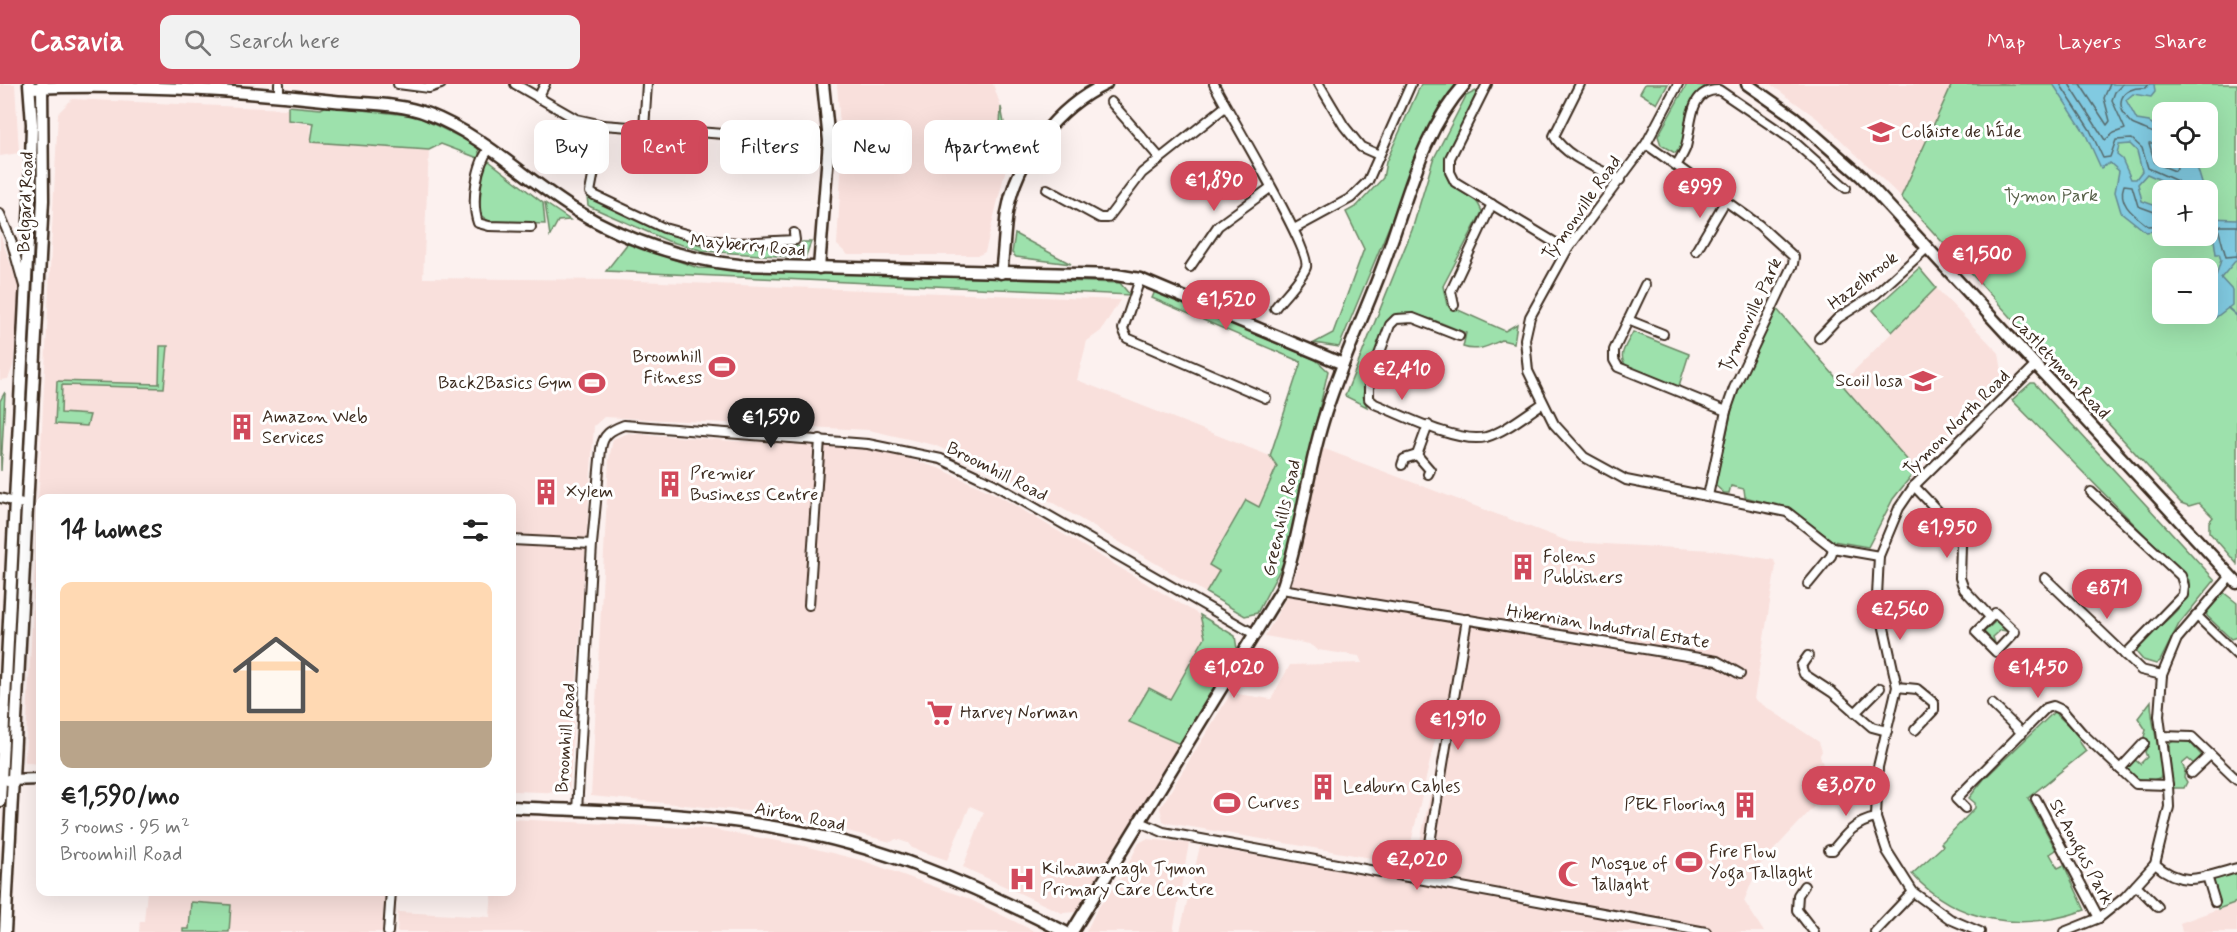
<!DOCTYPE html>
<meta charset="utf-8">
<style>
body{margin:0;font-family:Mynerve,sans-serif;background:#f2f2f2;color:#222;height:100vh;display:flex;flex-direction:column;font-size:22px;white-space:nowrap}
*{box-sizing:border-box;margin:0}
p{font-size:20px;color:#767676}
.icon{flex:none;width:33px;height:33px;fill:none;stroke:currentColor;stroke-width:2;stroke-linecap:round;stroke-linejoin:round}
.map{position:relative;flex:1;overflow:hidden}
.drawer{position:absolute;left:36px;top:410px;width:480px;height:402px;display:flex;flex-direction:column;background:#fff;border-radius:12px;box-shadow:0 6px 24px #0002}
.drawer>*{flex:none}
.top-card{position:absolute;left:534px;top:36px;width:570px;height:54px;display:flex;gap:12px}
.fabs{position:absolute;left:2152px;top:18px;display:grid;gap:12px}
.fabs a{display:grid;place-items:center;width:66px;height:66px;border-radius:12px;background:#fff;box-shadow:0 6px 24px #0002;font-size:30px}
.price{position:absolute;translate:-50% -51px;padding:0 14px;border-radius:21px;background:#d1495b;color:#fff;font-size:20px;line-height:39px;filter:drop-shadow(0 2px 3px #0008)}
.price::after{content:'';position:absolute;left:50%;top:36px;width:18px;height:14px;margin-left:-9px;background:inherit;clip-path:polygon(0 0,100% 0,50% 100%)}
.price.active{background:#222;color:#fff}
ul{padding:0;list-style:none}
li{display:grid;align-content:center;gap:12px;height:318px;padding:0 24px}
li span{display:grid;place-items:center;height:186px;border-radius:12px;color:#555}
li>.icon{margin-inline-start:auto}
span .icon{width:108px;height:108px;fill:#fffc;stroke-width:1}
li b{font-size:26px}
h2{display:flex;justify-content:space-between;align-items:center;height:72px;padding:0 24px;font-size:26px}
.pill{padding:0 21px;border-radius:12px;background:#fff;box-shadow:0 6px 24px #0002;font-size:21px;line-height:54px}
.pill.active{background:#d1495b;color:#fff}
header{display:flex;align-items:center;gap:36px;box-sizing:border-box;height:84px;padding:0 30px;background:#d1495b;color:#fff}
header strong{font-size:28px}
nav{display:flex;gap:33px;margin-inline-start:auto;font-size:21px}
.search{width:420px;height:54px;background:#f2f2f2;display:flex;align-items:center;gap:15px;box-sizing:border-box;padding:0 21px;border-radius:12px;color:#767676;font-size:22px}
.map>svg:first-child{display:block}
.built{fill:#f9e0dc}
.green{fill:#9de1ac;stroke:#6c8665;stroke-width:1.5;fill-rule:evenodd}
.water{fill:#81cae1;stroke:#658a93;stroke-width:1.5;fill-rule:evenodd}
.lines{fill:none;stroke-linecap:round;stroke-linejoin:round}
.shore{stroke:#576a6c;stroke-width:1.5}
.stream{stroke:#658a93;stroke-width:2}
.street-casing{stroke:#3b2a1e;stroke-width:12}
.secondary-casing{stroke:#3b2a1e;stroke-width:15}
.street{stroke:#fff;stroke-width:8}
.secondary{stroke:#fff;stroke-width:10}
.labels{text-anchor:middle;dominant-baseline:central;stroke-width:6;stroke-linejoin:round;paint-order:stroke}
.poi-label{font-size:18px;fill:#3b2a1e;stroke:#fff;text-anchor:start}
.park-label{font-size:18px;fill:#586149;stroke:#fff}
.street-label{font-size:18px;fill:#3b2a1e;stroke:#fff}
</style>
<header>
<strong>Casavia</strong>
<div class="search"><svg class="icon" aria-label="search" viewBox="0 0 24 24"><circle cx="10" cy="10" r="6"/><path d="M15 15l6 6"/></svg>Search here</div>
<nav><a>Map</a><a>Layers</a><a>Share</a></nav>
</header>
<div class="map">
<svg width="2237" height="848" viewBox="0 0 2237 848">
<rect width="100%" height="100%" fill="#fcf1ef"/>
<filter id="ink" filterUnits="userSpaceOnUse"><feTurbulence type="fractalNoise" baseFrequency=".0167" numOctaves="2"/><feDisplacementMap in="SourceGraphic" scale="12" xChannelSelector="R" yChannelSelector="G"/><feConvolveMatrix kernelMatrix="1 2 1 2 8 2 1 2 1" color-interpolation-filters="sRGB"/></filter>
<g filter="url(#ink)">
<g class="built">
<polygon points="0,0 15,0 19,69 0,72"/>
<polygon points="837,0 993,0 1001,23 998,78 1006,84 985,168 979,171 848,171 837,161 842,73"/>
<polygon points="1770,0 1952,0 1901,113 1822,38"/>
<polygon points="72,15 287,25 288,38 311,40 311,58 429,66 423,194 612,196 1120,216 1101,247 1087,257 1077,296 1270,372 1278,382 1259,423 1245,416 1209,481 1220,487 1206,509 1014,396 934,361 869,346 604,333 594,342 569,709 512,707 512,414 40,414 40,680 27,679 25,677 58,29"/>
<polygon points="0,150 21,209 13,282 8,295 0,296"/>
<polygon points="1936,204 1999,269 2003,294 1916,386 1842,299"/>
<polygon points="629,349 733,357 847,361 906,374 941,385 999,412 1235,552 1237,565 1076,828 1062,829 963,783 984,728 970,722 947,776 912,764 908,759 896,755 891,758 780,730 591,712 609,375 613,355"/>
<polygon points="1322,364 1570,458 1712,466 1774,476 1776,482 1754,615 1819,658 1822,667 1820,671 1824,684 1823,713 1758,783 1744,817 1764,848 1180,848 1200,762 1411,798 1444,649 1437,647 1406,780 1168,739 1163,737 1160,724 1231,609 1271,615 1290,581 1362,579 1359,572 1318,566 1309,560 1265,552 1286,514 1298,483"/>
<polygon points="512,735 710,745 800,761 864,777 967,814 1036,848 397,848 398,828 490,833 492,807 512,807"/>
<polygon points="1146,755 1189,759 1173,848 1086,848 1097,825 1121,794 1139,759"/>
<polygon points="147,807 385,807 382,848 139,848 140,837 144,837"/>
<polygon points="2237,818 2237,848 2182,848 2180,839"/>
</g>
<g class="green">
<polygon points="1421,0 1456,0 1438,25 1339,263 1314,259 1333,249 1364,165 1346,128 1357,122 1383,94 1386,78"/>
<polygon points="1645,0 1668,0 1657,20 1640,9"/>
<path d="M1687,0L1706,2C1684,15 1684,40 1683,62L1675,69L1661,61L1658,52Z"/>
<path d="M1952,0H2237V480L2209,448V438L2213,433L2199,419L2189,422L2181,419L1901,113ZM2163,28H2208V74H2163ZM2163,106H2208V152H2163ZM2163,184H2208V230H2163Z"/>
<path d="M1478,6L1445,76C1444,109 1474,102 1482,128L1443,202L1447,221L1505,247L1517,240L1514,259L1502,256C1488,262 1478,268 1463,263L1466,249C1443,241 1410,220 1388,237L1365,301L1363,312L1367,323L1345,312L1412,146L1433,76L1466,12Z"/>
<path d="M288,22L321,25L326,22L417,32L474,60C478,64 481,68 478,74L441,60L429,66L311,58L314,39L288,36Z"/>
<polygon points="1001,23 1006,50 1018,67 1006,84 998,79"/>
<polygon points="489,77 543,119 545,140 490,138 479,130 483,82"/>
<polygon points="587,112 704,163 801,162 802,158 811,158 805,174 704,167 668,157 591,123 588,121"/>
<polygon points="545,119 570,136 558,137 550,152"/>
<polygon points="1015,150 1071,180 1016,173 1012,169"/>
<polygon points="628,159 698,184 1120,199 1130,211 606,187"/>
<polygon points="1919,184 1936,204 1892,248 1873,226"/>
<polygon points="1155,207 1316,276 1328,287 1284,478 1257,529 1245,532 1206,509 1219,487 1209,481 1246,416 1259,423 1277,382 1270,372 1301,278 1152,214"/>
<polygon points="1775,223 1916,386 1893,415 1868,463 1833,457 1791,425 1745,413 1744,405 1731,402 1729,409 1724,409 1715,401 1735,312"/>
<path d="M1633,248L1689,270L1678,305L1627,283C1616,272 1627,260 1633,248Z"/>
<polygon points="160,262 168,262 164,304 62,301 61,329 90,331 87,342 55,340 57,297 159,300"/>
<path d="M2031,299H2034L2215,496L2179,540L2160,577L2156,580L2143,576L2137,569L2138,564C2153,543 2192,525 2189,496L2012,316Z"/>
<polygon points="5,308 1,387 0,317"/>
<polygon points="2223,508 2237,519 2237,553 2231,555 2207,532 2206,526"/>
<polygon points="1200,531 1235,552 1237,565 1180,660 1129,638 1149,604 1170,615 1205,553"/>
<polygon points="1996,537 2006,547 2001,546 1993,553 1995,559 1984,548"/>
<path d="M2151,617C2151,644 2162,667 2161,693C2147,700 2139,697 2127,686L2129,679L2135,676L2140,680L2147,673L2145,668L2149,659L2144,653L2146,646L2138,634Z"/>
<path d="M2054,628L2080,652L2079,657L2086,667L2028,714L2056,766L2050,770L2058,784L2064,781L2085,826C2023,848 1957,840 1912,790L1943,762L1941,759L1975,724V719L1969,714L1984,695Z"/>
<polygon points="2177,655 2188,656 2202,672 2194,680 2188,675 2182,680 2185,686 2184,693 2187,698 2184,704 2173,704 2169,665 2170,659"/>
<polygon points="2237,788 2237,818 2218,825 2211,798 2213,795"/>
<polygon points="191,818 231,821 229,848 183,848 183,845 189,845"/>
</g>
<g class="water">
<path d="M2053,0H2154L2155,8L2151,13L2133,10L2126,16L2137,36L2149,38L2163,47V74H2186L2198,86L2204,106H2173L2174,102L2147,90L2138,100L2142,117L2159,123L2163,121V146L2146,148L2121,128L2115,108L2119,87L2110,79L2101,84L2085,49ZM2130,60L2137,67L2142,87L2136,95H2131L2122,75L2117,71L2119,61Z"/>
<polygon points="2208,134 2237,135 2237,175 2221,194 2232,206 2232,221 2215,234 2206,236 2195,230 2208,230 2208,198 2216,192 2221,176 2219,170 2216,170 2213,149 2208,146"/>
</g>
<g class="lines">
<g class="shore">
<polyline points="2060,0 2090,46 2103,74 2110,73 2116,56 2132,55 2142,64 2148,84 2177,97 2179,106"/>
<polyline points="2069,0 2105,56 2114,49 2125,45 2112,16 2115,8 2123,0"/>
<polyline points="2080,0 2107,41 2110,37 2104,14 2110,0"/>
<path d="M2149,0L2146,4C2119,2 2113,22 2132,40C2134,41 2160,52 2163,52"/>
<polyline points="2163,59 2149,59 2155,79 2175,87 2177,84 2174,74"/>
<path d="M2163,128L2157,129L2138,122L2132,102L2124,101C2117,120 2134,131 2148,142L2163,141"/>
<polyline points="2237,142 2221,142 2218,144 2226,173 2237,172"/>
</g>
<polyline class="stream" points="2228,224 2237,232"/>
<g class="street-casing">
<g id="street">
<polyline points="398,0 429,4 441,0"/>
<polyline points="515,0 576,35 603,41 803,56"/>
<path d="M1214,0C1227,27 1312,166 1306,183C1302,195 1283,213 1275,224"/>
<polyline points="1319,0 1344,42 1361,63 1379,71"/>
<polyline points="1487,0 1450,74 1450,88 1455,98 1567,166"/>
<path d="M1580,0L1554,52C1565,73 1600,85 1620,96"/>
<polyline points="1678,0 1646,60 1567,166 1530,233 1525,255 1528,287 1554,340 1584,373 1626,396 1787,428 1833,464 1879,472"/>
<polyline points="279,11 279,0"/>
<polyline points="538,14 545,0"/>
<polyline points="1111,18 1159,73"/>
<polyline points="603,41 590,108 594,111 664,144 708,156 738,159 795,156 794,149"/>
<polyline points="644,45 647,0"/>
<polyline points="1646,60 1759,141 1794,173 1793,180 1734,304 1726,327 1708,412"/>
<path d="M490,64C476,80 471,119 478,139L489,142L531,143"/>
<path d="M1677,80C1680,75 1684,69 1686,63C1692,41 1688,5 1719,6L1791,55L1846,104"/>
<polyline points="1047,105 1100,134 1108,134 1142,89 1225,23"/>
<polyline points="0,130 11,156 24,202"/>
<polyline points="1294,145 1351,114 1368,97 1411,0"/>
<polyline points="1696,167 1726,116"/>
<polyline points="1190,183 1218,142 1270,104"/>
<polyline points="1140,195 1123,245 1127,254 1266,314"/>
<polyline points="1645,201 1614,266 1614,276 1618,283 1726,327"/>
<polyline points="1454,221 1451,207 1492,120"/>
<polyline points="1628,236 1663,250"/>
<path d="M1459,252L1413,234L1396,235L1390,241L1369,298V315L1375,320C1402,331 1458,360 1486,353C1506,347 1525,331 1542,320"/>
<polyline points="1819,254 1838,234 1876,210 1927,164"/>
<polyline points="1417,371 1428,341"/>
<polyline points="1402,381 1404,375 1417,371 1430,386 1428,390"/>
<polyline points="1914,402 1957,447 1961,461 1960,494 1964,505 1990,533"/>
<polyline points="2091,408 2181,492 2184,502 2183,511 2125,571"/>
<polyline points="0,414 27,421"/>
<polyline points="512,456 592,460"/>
<polyline points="2045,494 2141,586 2162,591"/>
<polyline points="1808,500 1831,472 1833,464"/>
<polyline points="1282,505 1717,577 1740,590"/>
<polyline points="809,521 820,355"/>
<polygon points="1995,529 2015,548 1996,568 1976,548"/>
<polyline points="2196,531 2237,571"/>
<polyline points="1808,572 1801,582 1804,590 1833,609 1872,643 1887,647"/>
<polyline points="1897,603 1917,605 1934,619 1934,626 1915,646"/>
<polyline points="1992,620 2022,649"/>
<polyline points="1855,629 1880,604"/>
<polyline points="2162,652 2192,653 2237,696"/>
<polyline points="2120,685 2144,659"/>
<polyline points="2191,689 2210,671"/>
<polyline points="2036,715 2099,834"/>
<polyline points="1965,724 1956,715 2046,624 2053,622 2062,626 2082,649 2136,700 2168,701"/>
<path d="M577,727L592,460L601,365C603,350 611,346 624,341L868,360L941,375L992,399L1256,551"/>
<polyline points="1138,737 1163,748 1706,848"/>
<path d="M1829,766H1833C1845,751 1855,738 1876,734"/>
<path d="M2155,780C2184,805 2203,793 2237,784"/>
<polyline points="2207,792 2215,818"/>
<polyline points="1424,795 1467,535"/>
<polyline points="2136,801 2158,823"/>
<polyline points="1804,802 1798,811 1797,826 1814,848"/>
<polyline points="388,848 391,807"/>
<polyline points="1875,848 1913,808"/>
<polyline points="1980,848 1950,835 1913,808 1887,767 1876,734 1878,683 1897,603 1877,512 1879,472 1899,424 1914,402 2036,281"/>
<polyline points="2064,848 2099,834 2125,813 2155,780 2169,723 2168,701 2159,632 2162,591 2177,555 2231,492"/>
</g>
</g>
<g class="secondary-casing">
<g id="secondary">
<polyline points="1747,0 1794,33 1861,92 2237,499"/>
<path d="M30,4C130,0 234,6 334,17C365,20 400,19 428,30C485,52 526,96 577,127C628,157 681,175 739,181L1116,191L1140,195L1343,280"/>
<polyline points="819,184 829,57 823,0"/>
<path d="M1001,189C1004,169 1004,149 1007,129C1016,75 1057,23 1106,0"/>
<polyline points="8,696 40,695"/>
<polyline points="0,717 30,116 32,40 29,0"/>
<path d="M512,723C600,728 692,728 779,744C881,761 973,801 1065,848"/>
<polyline points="5,848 43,116 42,0"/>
<path d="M1072,848L1282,505C1301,450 1306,392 1323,337C1341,276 1371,219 1391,159C1411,102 1424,46 1465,0"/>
</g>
</g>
<use href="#street" class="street"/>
<use href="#secondary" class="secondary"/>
</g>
</g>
<defs>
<g id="school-bare" transform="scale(2.07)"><path d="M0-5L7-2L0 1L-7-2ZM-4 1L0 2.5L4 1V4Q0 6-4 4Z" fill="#d1495b" stroke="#fff" stroke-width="2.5" paint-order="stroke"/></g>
<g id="stadium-bare" transform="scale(2.07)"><path d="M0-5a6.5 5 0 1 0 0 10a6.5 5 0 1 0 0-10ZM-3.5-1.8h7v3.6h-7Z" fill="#d1495b" stroke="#fff" stroke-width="2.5" paint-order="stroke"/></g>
<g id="building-bare" transform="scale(2.07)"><path d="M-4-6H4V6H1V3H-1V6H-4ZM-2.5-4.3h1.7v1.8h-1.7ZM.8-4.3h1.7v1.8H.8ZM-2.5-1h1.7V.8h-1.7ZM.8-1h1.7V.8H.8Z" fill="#d1495b" stroke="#fff" stroke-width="2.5" paint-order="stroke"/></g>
<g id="supermarket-bare" transform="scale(2.07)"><path d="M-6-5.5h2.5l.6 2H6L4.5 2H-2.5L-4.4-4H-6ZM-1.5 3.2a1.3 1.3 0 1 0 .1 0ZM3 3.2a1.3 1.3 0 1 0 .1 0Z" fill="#d1495b" stroke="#fff" stroke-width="2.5" paint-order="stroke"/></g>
<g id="mosque-bare" transform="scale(2.07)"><path d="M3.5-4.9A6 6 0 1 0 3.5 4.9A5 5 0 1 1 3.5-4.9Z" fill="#d1495b" stroke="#fff" stroke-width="2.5" paint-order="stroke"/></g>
<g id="hospital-bare" transform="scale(2.07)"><path d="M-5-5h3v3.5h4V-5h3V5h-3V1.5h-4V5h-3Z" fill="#d1495b" stroke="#fff" stroke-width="2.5" paint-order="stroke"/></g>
</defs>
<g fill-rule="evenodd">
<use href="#school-bare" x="1881" y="48"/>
<use href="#stadium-bare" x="722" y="283"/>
<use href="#school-bare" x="1923" y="297"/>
<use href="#stadium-bare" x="592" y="299"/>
<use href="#building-bare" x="242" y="343"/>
<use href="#building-bare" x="670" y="400"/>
<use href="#building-bare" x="546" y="408"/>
<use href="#building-bare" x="1523" y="483"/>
<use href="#supermarket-bare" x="940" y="629"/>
<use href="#building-bare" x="1323" y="703"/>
<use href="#stadium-bare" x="1227" y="719"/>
<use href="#building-bare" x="1745" y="721"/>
<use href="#stadium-bare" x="1689" y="778"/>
<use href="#mosque-bare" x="1571" y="790"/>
<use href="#hospital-bare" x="1022" y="795"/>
</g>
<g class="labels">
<g class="poi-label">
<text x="1901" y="48">Coláiste de hÍde</text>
<text x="702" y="273" text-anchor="end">Broomhill<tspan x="702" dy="21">Fitness</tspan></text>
<text x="1903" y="297" text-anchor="end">Scoil Iosa</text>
<text x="572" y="299" text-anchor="end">Back2Basics Gym</text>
<text x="262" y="333">Amazon Web<tspan x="262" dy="21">Services</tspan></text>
<text x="690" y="390">Premier<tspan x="690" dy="21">Business Centre</tspan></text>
<text x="566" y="408">Xylem</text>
<text x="1543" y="473">Folens<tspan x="1543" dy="21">Publishers</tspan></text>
<text x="960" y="629">Harvey Norman</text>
<text x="1343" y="703">Ledburn Cables</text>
<text x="1247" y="719">Curves</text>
<text x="1725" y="721" text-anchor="end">PEK Flooring</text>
<text x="1709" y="768">Fire Flow<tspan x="1709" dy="21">Yoga Tallaght</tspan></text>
<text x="1591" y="780">Mosque of<tspan x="1591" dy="21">Tallaght</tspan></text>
<text x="1042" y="785">Kilnamanagh Tymon<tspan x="1042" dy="21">Primary Care Centre</tspan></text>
</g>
<g class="park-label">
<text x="2051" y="112">Tymon Park</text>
</g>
<g class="street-label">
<text transform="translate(26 118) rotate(-88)">Belgard Road</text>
<text transform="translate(1582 124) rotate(-55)">Tymonville Road</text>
<text transform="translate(748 162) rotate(5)">Mayberry Road</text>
<text transform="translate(1863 197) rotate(-38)">Hazelbrook</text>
<text transform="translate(1751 231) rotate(-65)">Tymonville Park</text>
<text transform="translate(2060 283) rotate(47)">Castletymon Road</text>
<text transform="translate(1957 339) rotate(-45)">Tymon North Road</text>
<text transform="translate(997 388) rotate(27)">Broomhill Road</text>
<text transform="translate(1282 434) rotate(-77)">Greenhills Road</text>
<text transform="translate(1608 543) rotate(9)">Hibernian Industrial Estate</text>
<text transform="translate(566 654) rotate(-86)">Broomhill Road</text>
<text transform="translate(800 733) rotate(11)">Airton Road</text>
<text transform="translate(2081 768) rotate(62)">St Aongus Park</text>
</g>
</g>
</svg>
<div class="fabs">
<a><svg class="icon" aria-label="locate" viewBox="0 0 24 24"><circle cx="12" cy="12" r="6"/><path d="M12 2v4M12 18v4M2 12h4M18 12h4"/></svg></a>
<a>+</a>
<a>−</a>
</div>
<b class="price" style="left:1214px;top:128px">€1,890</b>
<b class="price" style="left:1700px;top:135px">€999</b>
<b class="price" style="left:1982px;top:202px">€1,500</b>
<b class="price" style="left:1226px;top:247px">€1,520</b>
<b class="price" style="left:1402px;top:317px">€2,410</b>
<b class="price active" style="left:771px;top:365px">€1,590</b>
<b class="price" style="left:1947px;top:475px">€1,950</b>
<b class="price" style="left:2107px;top:536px">€871</b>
<b class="price" style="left:1900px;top:557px">€2,560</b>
<b class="price" style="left:1234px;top:615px">€1,020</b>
<b class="price" style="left:2038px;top:615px">€1,450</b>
<b class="price" style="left:1458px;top:667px">€1,910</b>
<b class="price" style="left:1846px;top:733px">€3,070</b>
<b class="price" style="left:1417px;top:807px">€2,020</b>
<div class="top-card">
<a class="pill">Buy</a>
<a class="pill active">Rent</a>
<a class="pill">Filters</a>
<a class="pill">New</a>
<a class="pill">Apartment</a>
</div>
<section class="drawer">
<h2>14 homes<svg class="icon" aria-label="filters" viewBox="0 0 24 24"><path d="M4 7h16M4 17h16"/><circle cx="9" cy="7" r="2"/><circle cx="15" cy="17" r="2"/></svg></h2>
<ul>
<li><span style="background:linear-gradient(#ffd9b3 75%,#b9a48a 0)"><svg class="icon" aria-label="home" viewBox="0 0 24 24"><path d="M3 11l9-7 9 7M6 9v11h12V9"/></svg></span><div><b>€1,590/mo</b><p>3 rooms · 95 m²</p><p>Broomhill Road</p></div></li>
</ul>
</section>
</div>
